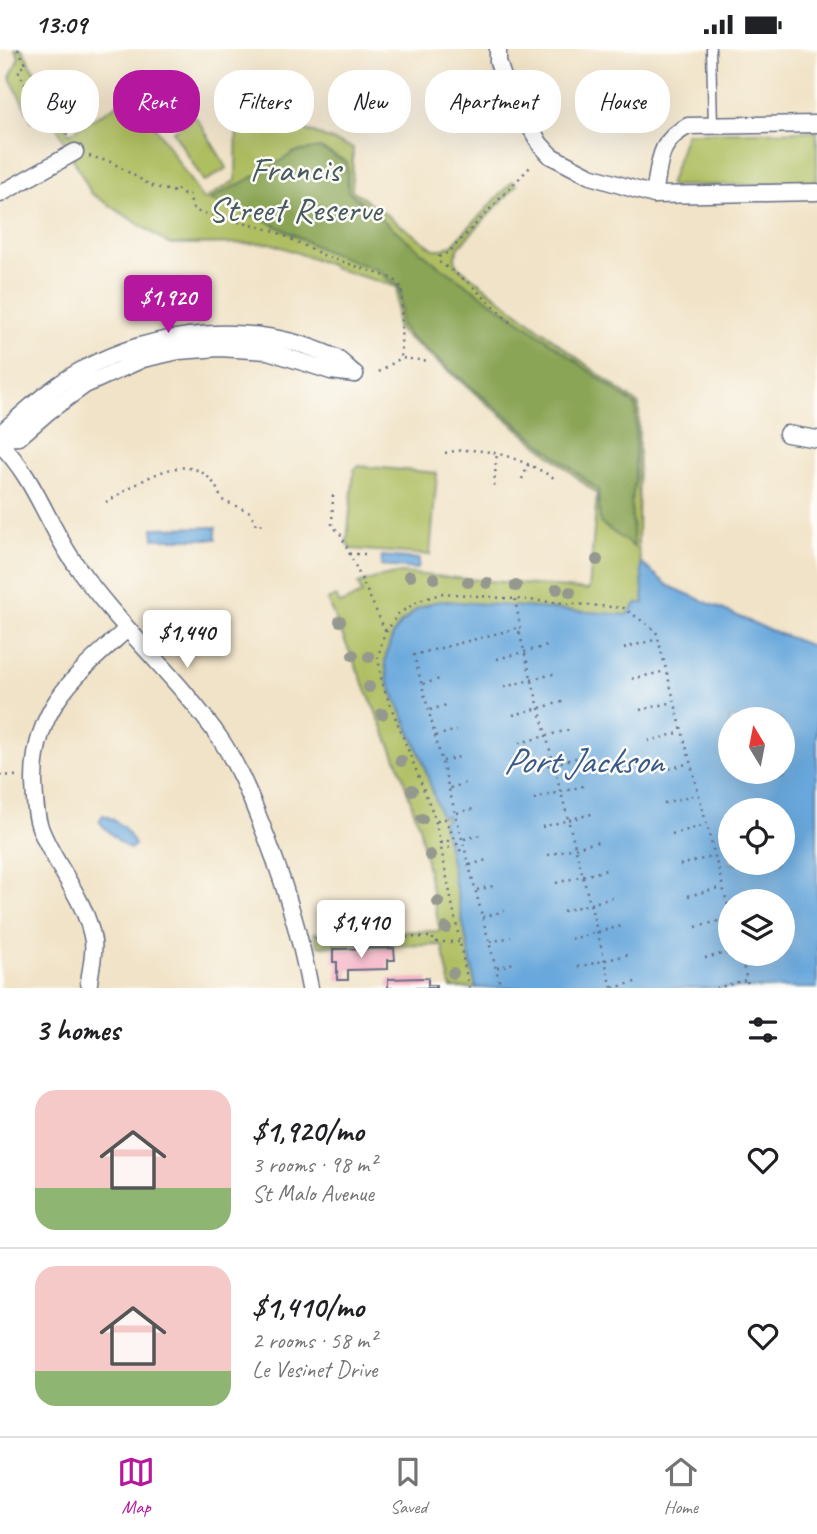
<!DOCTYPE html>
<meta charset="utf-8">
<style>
body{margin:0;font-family:Caveat,sans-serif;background:#f6f6f6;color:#202124;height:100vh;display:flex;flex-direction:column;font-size:26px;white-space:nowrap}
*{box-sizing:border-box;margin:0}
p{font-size:23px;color:#757577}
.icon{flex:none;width:38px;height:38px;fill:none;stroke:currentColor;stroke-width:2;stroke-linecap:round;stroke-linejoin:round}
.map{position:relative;height:939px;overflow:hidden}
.sheet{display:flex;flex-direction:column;background:#fff;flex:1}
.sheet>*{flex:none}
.top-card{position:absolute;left:21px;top:21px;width:775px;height:63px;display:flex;gap:14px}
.needle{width:46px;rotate:350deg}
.controls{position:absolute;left:718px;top:658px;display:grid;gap:14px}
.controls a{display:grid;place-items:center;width:77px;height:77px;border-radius:50%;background:#fff;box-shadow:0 7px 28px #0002;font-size:35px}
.price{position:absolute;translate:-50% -60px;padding:0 16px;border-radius:7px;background:#fff;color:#222;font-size:23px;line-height:46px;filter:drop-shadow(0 2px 4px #0008)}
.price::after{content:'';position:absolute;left:50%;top:42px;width:21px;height:16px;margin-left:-10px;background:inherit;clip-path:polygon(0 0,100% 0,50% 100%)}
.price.on{background:#b5179e;color:#fff}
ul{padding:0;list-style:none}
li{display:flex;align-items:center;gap:21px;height:175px;padding:0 35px}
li+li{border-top:2px solid #e0e0e0}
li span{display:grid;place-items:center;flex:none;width:196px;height:140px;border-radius:21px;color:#555}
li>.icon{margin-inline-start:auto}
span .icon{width:84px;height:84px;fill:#fffc;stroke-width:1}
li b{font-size:30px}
h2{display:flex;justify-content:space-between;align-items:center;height:84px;padding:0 35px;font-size:30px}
.chip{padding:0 24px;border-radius:28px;background:#fff;box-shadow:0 7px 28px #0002;font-size:24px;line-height:63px}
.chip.on{background:#b5179e;color:#fff}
.status{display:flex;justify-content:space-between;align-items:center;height:49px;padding:0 35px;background:#fff;direction:ltr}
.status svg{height:19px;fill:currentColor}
.menu{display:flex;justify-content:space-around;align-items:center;height:98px;border-top:2px solid #e0e0e0;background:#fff;font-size:19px;color:#757577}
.menu a{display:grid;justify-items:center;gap:4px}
.menu .on{color:#b5179e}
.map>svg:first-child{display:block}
.green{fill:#afbe61;stroke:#657660;stroke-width:2}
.forest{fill:#8ba557;stroke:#536a5a;stroke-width:2}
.water{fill:#69a8dc;stroke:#426c9d;stroke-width:2;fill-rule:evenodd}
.building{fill:#f5aac1}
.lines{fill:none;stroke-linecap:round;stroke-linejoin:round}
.lane-casing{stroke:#666e83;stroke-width:11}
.street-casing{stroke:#666e83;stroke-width:19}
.path{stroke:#666e83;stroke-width:2.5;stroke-dasharray:2 5;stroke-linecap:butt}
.lane{stroke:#fff;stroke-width:8}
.street{stroke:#fff;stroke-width:16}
.tree{fill:#94988e}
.labels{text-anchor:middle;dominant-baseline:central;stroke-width:5;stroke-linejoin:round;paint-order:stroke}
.park-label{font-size:35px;fill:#475a5f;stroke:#fdfcf7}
.water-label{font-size:37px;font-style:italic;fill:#36598a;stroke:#fdfcf7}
</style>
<div class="status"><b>13:09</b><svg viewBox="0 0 49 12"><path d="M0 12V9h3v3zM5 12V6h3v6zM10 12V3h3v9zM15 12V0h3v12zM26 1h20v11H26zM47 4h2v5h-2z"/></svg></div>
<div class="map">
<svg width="817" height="939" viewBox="0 0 817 939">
<rect width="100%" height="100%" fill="#fdfcf7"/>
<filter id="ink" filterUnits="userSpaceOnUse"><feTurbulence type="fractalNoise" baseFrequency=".0143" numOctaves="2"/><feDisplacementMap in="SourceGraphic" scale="14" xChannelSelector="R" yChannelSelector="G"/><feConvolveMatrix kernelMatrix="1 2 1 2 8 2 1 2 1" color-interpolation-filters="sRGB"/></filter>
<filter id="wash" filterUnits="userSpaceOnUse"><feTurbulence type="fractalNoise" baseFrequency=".00686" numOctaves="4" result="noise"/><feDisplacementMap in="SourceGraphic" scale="28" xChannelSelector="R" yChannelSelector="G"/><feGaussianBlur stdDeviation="1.57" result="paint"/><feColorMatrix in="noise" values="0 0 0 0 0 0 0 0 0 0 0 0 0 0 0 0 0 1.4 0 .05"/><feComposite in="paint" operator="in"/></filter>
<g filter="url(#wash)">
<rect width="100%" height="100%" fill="#f1e3c7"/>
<g class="green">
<polygon points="15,0 22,0 69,85 134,45 203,151 236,131 237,55 353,99 352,141 434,200 443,200 452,196 513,132 517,136 460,196 455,207 456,216 639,356 638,499 641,514 644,555 637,554 627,566 445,552 434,553 417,560 400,575 394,584 387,602 385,613 388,633 421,707 441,768 447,766 448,770 442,774 446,791 449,790 449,793 447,794 476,939 451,939 442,896 318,897 314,884 440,882 419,777 398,714 327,551 336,547 340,555 362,545 358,535 376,529 401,524 589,541 597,445 396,279 397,238 333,219 331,216 270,194 169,195 91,144 51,67 32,72 10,29 19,8"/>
<polygon points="196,68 227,119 204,133 173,82"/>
<polygon points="817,82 817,134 669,137 686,84"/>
<polygon points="359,417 437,424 430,506 351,500 347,493 354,421"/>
</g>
<path class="forest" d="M320,99L347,113L348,142L435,214L549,292L636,357L635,434L631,453L634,498L600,474L598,441L411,289L400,275C400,267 403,240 397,236C389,230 385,231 380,222L323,201L267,172L209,151L259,125L295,103Z"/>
<g class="water">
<polygon points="216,478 216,490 154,490 153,479"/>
<polygon points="382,507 419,510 418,520 381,517"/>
<path d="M641,514L669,537L765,579L817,599V939H476L447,794L449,791H446L442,773L448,769L447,766L441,768L421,707L388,633L385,613L387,602L394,584L401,575L417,560L434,553L445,552L627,566L637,554H644ZM782,670V723H730V670ZM782,761V814H730V761ZM782,852V905H730V852Z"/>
<path d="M103,766C119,772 128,781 135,796L130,800C122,796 104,779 99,772Z"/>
</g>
<g id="blocks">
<g class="building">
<polygon points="394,899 395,911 388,911 388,920 348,921 348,931 337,931 337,913 333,913 333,900"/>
<polygon points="424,929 428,929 428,936 436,936 436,939 388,939 388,930"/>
</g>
</g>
</g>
<g filter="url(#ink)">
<use href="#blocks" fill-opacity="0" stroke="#666e83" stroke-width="2"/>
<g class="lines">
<g class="lane-casing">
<polyline id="lane" points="711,0 713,76"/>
</g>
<g class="street-casing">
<g id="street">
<polyline points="498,0 498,13 505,34 540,95 551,107 590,127 654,146 817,143"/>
<polyline points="0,145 75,103"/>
<path d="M654,146C660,114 657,93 688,77L817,75"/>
<path d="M0,385C25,363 51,338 80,322C155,280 255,271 334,308C342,312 348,320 355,325"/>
<polyline points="787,385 817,390"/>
<polyline points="0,389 19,388 49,362 85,336 143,310 179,302 219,299 268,302 331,322 355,325"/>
<path d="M0,395C35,429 48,477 76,516C119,578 178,628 221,691C236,714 248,741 258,767C281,823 299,879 310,939"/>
<path d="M89,934C90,922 95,905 93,892C86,850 56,819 41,781C35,766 35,750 34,734C33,658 76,626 127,580"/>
</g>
</g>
<g class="path">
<polyline points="18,0 26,15 18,21 38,61 51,55 68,88"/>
<polyline points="89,107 111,113 152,137 175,143 177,140 184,146 189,145 192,158 195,162 275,182 323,206 394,230 402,239 401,309"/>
<polyline points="510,273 468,233 439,213 439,208 449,203 531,117"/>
<polyline points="379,323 401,309 430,312"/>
<path d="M445,404C484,395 520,409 554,429"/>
<polyline points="522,430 529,414"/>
<polyline points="494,437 497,403"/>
<polyline points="333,446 332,476 341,486 386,583"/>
<path d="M106,453C136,437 182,399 211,431C216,436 219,445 222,451L250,463L256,476L267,475"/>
<polyline points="349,505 366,505"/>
<polyline points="515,550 521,582 520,586 612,939"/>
<polyline points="624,599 658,590"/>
<polyline points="497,610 551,596"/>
<polyline points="632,630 666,622"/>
<polyline points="423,635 443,629"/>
<polyline points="504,638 557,624"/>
<polyline points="430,661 450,655"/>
<polyline points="640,661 674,653"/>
<polyline points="513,666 566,652"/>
<polyline points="436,687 457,681"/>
<polyline points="648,692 682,683"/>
<polyline points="519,694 572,680"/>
<polyline points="443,712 463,707"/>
<polyline points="527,722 580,708"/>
<polyline points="656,723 690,714"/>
<polyline points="0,726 18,727"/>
<polyline points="450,739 470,733"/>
<polyline points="534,750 587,736"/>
<polyline points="664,754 698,745"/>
<polyline points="457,764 477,759"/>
<polyline points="437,772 445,770 461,803 465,802"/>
<polyline points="542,778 595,764"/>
<polyline points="672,785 706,776"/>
<polyline points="464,790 484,785"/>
<polyline points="440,794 448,792 449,800"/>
<polyline points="548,806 601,792"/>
<polyline points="470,816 490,810"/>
<polyline points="680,816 714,807"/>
<polyline points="556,834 610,820"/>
<polyline points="477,841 497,836"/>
<polyline points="688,847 722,838"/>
<polyline points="563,862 616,848"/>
<polyline points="483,868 504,862"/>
<polyline points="696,878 730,869"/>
<polyline points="315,890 433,888 433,893 461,893"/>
<polyline points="571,890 625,876"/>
<polyline points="490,893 511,888"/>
<polyline points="740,905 749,939"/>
<polyline points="705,909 730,903"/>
<polyline points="578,918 631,905"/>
<polyline points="497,919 517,913"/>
<polyline points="469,939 435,769 382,635 378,608 384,586 398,565 419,552 443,544 624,559 656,582 730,865"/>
<polyline points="501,939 414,606 518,579 520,586"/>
<polyline points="613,939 639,932"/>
<polyline points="716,939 746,931"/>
</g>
<use href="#lane" class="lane"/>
<use href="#street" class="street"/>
</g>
<g class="tree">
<circle cx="597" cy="511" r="6"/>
<circle cx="410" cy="527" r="6"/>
<circle cx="434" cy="529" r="6"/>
<circle cx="468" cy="533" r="6"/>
<circle cx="487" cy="534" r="6"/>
<circle cx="516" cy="537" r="6"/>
<circle cx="557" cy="540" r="6"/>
<circle cx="570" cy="543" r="6"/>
<circle cx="340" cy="572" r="6"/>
<circle cx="353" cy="606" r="6"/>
<circle cx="369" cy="608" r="6"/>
<circle cx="369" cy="638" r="6"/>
<circle cx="382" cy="665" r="6"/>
<circle cx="401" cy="712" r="6"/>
<circle cx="412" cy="741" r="6"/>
<circle cx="422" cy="770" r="6"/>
<circle cx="430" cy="806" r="6"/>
<circle cx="438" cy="853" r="6"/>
<circle cx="446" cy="879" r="6"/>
<circle cx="453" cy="924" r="6"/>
</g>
</g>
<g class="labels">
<g class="park-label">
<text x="295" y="120">Francis<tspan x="295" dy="40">Street Reserve</tspan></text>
</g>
<g class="water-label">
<text x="583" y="711">Port Jackson</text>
</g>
</g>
</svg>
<div class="controls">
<a><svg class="needle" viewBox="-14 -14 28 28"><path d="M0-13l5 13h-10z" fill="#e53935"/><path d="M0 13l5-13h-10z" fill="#757577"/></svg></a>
<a><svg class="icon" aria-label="locate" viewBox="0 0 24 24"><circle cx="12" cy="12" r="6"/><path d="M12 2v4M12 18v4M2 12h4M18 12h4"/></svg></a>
<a><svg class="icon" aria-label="layers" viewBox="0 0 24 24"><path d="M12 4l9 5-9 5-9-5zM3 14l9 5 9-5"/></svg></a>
</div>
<b class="price on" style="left:168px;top:286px">$1,920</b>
<b class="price" style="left:187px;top:621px">$1,440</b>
<b class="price" style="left:361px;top:911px">$1,410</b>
<div class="top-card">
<a class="chip">Buy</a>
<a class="chip on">Rent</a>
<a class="chip">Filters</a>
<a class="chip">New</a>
<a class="chip">Apartment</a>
<a class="chip">House</a>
</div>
</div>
<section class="sheet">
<h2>3 homes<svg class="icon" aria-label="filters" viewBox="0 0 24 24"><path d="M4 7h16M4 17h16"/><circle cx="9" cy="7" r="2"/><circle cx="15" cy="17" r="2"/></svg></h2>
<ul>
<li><span style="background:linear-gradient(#f6c9c9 70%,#8fb573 0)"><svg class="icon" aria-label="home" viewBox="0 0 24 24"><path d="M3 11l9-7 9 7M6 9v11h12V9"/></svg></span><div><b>$1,920/mo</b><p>3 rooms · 98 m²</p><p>St Malo Avenue</p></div><svg class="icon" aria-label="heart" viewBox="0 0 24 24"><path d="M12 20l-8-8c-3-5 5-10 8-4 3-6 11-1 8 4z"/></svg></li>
<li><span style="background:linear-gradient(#f6c9c9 75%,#8fb573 0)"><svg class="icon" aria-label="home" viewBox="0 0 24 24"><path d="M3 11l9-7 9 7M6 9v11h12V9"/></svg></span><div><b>$1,410/mo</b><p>2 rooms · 58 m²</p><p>Le Vesinet Drive</p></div><svg class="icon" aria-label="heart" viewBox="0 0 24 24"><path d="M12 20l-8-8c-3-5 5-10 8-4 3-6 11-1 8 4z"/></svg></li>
</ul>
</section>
<nav class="menu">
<a class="on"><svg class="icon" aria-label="map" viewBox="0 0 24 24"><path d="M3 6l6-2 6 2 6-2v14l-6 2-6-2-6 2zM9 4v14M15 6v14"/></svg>Map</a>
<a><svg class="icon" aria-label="saved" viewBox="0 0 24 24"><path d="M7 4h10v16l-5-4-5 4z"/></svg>Saved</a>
<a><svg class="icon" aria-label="home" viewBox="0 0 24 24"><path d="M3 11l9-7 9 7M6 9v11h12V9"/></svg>Home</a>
</nav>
